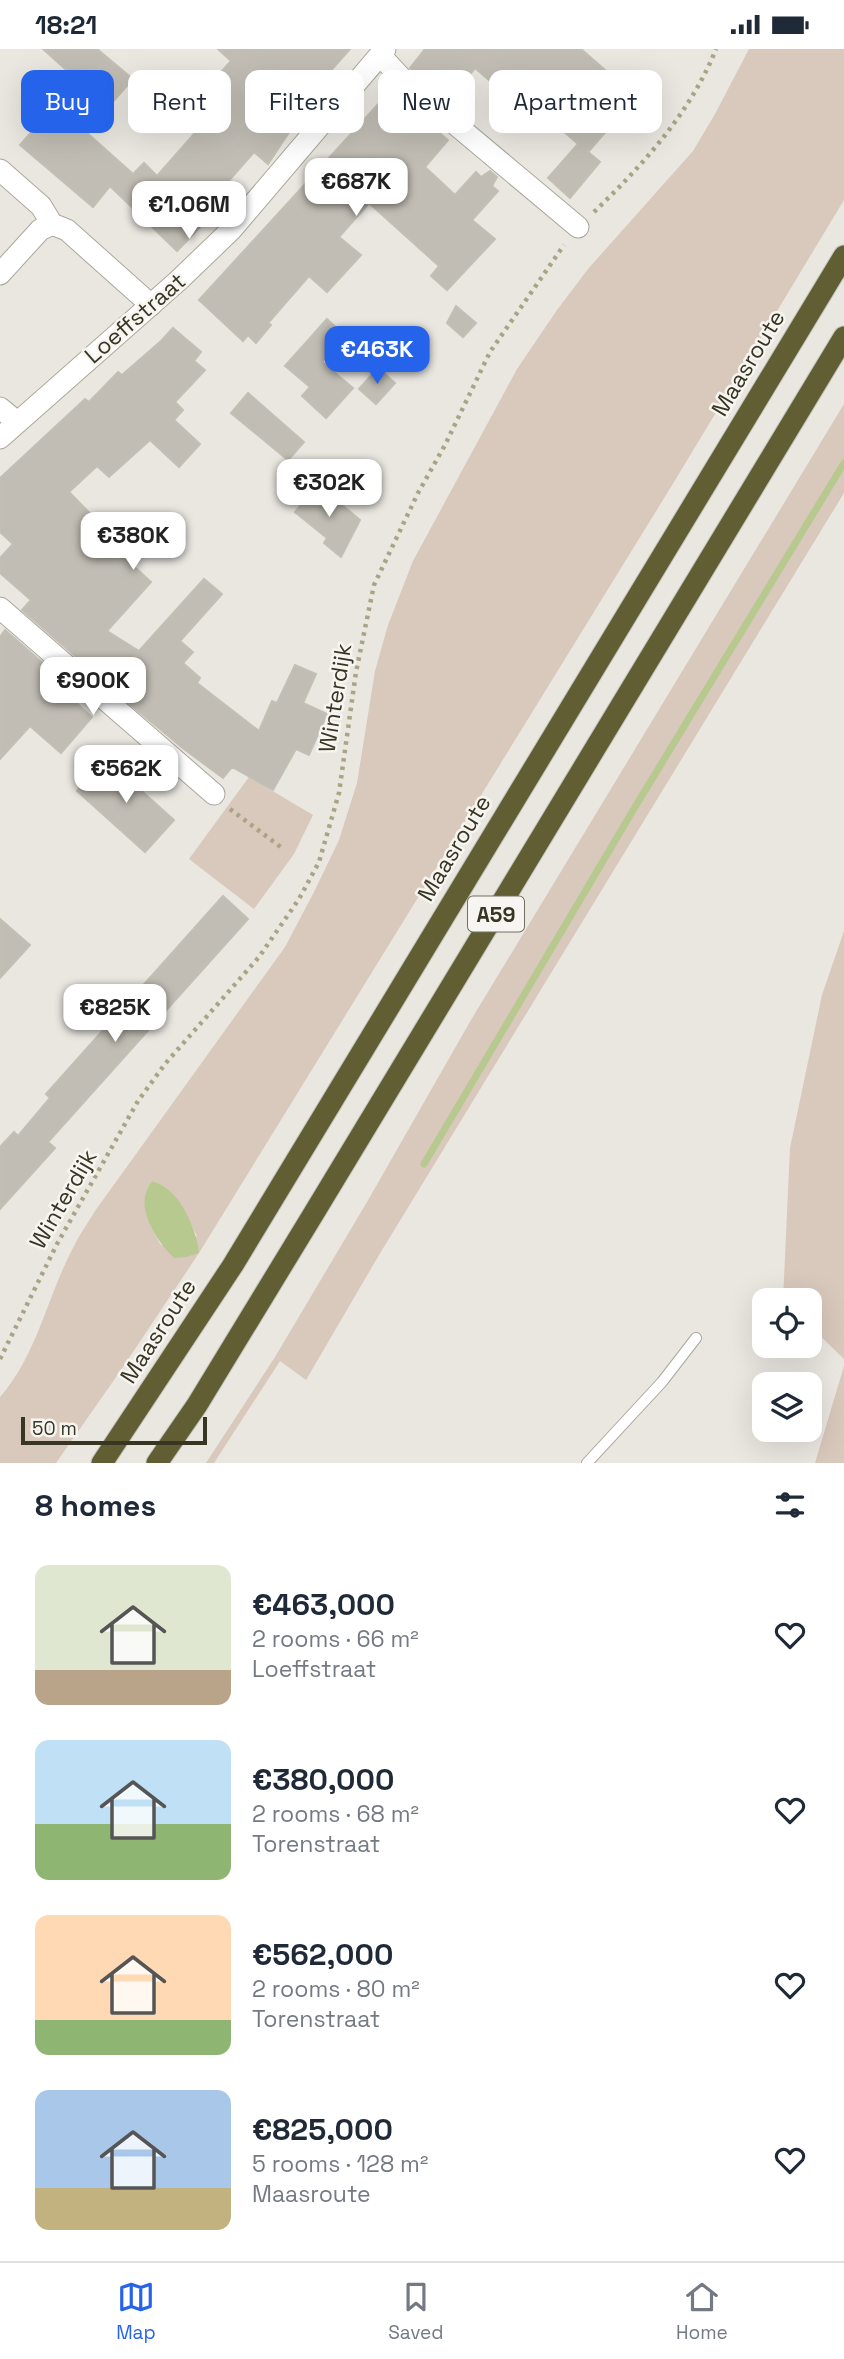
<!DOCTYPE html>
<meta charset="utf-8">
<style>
body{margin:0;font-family:"Space Grotesk",sans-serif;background:#f2f2f3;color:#1f2937;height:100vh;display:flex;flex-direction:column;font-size:26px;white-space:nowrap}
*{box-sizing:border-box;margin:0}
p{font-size:23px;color:#747a83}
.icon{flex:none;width:38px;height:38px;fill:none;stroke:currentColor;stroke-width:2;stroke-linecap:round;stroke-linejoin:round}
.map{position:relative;height:1414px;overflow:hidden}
.side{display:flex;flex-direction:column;background:#fff;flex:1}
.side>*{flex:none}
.guide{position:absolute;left:21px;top:21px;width:803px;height:63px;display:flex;gap:14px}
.tools{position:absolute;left:752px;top:1239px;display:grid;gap:14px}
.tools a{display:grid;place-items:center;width:70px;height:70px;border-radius:14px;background:#fff;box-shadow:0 7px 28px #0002;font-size:35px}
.scale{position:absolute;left:21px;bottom:18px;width:186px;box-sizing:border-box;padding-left:7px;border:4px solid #383623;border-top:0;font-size:19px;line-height:24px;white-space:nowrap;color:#383623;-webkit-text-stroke:5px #f7f5f1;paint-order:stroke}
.price{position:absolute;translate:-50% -60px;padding:0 16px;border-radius:14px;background:#fff;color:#222;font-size:23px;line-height:46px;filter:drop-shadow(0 2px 4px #0008)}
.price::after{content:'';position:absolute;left:50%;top:42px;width:21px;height:16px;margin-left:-10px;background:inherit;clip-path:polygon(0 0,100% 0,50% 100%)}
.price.active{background:#2563eb;color:#fff}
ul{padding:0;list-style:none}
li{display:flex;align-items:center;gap:21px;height:175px;padding:0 35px}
li span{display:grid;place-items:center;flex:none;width:196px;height:140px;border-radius:14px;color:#555}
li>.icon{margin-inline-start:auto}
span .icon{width:84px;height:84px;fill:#fffc;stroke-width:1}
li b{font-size:30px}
h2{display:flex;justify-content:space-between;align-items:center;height:84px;padding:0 35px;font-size:30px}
.pill{padding:0 24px;border-radius:14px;background:#fff;box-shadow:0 7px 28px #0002;font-size:24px;line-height:63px}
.pill.active{background:#2563eb;color:#fff}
.status{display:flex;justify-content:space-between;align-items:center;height:49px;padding:0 35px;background:#fff;direction:ltr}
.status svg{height:19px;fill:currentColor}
.tab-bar{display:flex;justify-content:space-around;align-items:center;height:98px;border-top:2px solid #e0e1e3;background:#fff;font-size:19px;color:#747a83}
.tab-bar a{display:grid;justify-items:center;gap:4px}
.tab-bar .active{color:#2563eb}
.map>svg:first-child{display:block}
.green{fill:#d9c8bc;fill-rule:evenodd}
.water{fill:#b7c98f}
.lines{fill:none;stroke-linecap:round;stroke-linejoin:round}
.stream{stroke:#b7c98f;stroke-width:7}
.building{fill:#c1bdb4;stroke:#c2bfb4;stroke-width:2}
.service-casing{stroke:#aaa79d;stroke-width:12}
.minor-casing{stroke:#aaa79d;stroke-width:23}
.secondary-casing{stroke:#aba898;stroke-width:23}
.motorway-casing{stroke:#c3c3bd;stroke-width:23}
.path{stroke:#aaa385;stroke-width:4.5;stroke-dasharray:3.5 5;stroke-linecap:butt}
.service{stroke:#fff;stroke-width:10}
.minor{stroke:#fff;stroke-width:21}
.secondary{stroke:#fff;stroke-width:21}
.motorway{stroke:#615e33;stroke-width:21}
.labels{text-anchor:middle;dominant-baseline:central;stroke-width:5;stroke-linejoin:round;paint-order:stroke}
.shield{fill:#f7f5f1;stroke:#716f61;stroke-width:2}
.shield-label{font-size:21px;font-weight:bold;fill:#383623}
.street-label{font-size:23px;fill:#383623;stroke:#f7f5f1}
</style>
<div class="status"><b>18:21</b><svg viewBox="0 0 49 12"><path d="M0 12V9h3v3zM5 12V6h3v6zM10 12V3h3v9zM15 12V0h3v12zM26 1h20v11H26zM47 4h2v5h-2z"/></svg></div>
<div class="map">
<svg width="844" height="1414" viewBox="0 0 844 1414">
<rect width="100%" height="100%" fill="#eae7e1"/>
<g class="green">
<path d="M749,0H844V151L674,433L199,1204L121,1321L56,1414H0V1348C37,1306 47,1248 73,1199C79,1186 88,1174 95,1162L285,898L314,843L339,791L357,734L375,622L388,576L413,512L517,320L557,261L588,220L693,102L715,65ZM152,1132C175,1138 187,1167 197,1187L161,1196C150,1178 136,1150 152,1132Z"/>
<polygon points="844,355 844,444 379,1206 306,1331 280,1312 214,1414 206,1414 275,1308 367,1153 471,971"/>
<polygon points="249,728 313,766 294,805 254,860 189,810"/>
<polygon points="844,882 844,1310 810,1277 810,1251 783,1251 790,1099 822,946"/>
<polygon points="844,1317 844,1414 815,1414"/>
</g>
<path class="water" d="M152,1132C179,1139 196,1178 199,1204L186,1208L174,1209C156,1192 132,1155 152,1132Z"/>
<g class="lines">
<polyline class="stream" points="424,1115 632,763 844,414"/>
</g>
<g class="building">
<polygon points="43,0 97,0 133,30 86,83 133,125 144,114 157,127 202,76 186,62 231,12 218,0 350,0 311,44 294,72 296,73 268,115 254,103 196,169 203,175 177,202 110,137 93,158 20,96 45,68 62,82 93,45"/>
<polygon points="425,0 581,0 636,48 588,103 600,113 570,149 548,129 578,95 531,54 525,62 475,19 448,52 410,19"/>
<polygon points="393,39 431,72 429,75 448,91 425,118 455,146 476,123 481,128 490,122 497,128 492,137 498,142 472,171 495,190 447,241 431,227 439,217 369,154 339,188 361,206 327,243 309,227 268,274 271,276 256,294 248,286 243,292 199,251"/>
<polygon points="456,257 476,274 463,288 447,274"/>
<polygon points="327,270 344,286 322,313 353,339 326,369 302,347 310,338 285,317"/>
<polygon points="173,279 201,303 194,312 205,321 175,353 183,361 174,371 200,395 179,418 150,391 109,428 97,417 69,443 117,492 112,497 151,533 107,582 139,602 204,530 222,545 180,592 193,603 183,614 200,629 197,634 259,682 272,652 277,654 295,616 316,625 303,654 327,665 309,706 296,700 273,741 232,718 223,729 184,700 126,652 129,649 97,621 95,624 22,561 31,551 0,524 0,509 13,495 0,483 0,429 85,350 89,353 118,323 122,326 161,292"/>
<polygon points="378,319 395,334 376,355 359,340"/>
<polygon points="248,344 304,393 288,411 231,364"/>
<polygon points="318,436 360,471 341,508 324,494 327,489 295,463"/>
<polygon points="5,581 77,644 72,650 92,668 61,704 30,677 0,710 0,588"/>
<polygon points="106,710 174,771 145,803 77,742"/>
<polygon points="223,847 248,870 48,1093 55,1099 0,1160 0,1098 14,1083 18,1087 50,1049 46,1045"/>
<polygon points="0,870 30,896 0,929"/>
</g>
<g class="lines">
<g class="service-casing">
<polyline id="service" points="587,1414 662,1333 696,1289"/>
</g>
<g class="minor-casing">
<g id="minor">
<polyline points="380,6 406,34 578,178"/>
<polyline points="0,121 41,157 52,175 67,181 151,256"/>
<polyline points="0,225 40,181 52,175"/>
<polyline points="0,359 17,373"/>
<polyline points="0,559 214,745"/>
</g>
</g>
<g class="secondary-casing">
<polyline id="secondary" points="0,389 179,231 231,181 385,0"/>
</g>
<g class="motorway-casing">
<g id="motorway">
<polyline points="102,1414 233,1216 844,207"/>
<polyline points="157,1414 197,1356 314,1164 844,288"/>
</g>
</g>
<g class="path">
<path d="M594,163C642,117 691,63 716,0"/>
<polyline points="230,760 282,799"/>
<polyline points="0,1310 57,1195 138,1052 165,1015 259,908 299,850 319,813 339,744 356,623 374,536 418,444 445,396 490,303 564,196"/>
</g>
<use href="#service" class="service"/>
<use href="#minor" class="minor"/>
<use href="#secondary" class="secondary"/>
<use href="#motorway" class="motorway"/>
</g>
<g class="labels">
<rect class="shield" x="468" y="847.5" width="56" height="35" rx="5"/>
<g class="shield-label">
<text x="496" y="865">A59</text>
</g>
<g class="street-label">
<text transform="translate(135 269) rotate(-41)">Loeffstraat</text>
<text transform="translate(748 314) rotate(-59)">Maasroute</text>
<text transform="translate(335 649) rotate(-81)">Winterdijk</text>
<text transform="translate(454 799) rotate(-59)">Maasroute</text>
<text transform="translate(63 1150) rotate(-60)">Winterdijk</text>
<text transform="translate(158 1282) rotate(-57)">Maasroute</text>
</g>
</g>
</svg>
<div class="tools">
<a><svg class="icon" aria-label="locate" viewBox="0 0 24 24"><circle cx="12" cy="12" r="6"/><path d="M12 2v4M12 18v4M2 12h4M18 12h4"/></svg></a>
<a><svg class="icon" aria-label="layers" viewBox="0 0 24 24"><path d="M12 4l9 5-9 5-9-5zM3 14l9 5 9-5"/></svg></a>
</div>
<div class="scale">50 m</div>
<b class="price" style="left:356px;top:169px">€687K</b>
<b class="price" style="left:189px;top:192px">€1.06M</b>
<b class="price active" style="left:377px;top:337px">€463K</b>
<b class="price" style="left:329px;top:470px">€302K</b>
<b class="price" style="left:133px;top:523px">€380K</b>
<b class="price" style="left:93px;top:668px">€900K</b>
<b class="price" style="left:126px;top:756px">€562K</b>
<b class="price" style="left:115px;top:995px">€825K</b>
<div class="guide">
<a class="pill active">Buy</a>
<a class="pill">Rent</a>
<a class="pill">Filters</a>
<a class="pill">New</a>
<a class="pill">Apartment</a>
</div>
</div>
<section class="side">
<h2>8 homes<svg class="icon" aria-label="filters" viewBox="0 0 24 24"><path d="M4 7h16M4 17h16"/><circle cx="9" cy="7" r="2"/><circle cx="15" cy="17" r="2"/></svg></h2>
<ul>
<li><span style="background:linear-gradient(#dfe7d0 75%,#b9a48a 0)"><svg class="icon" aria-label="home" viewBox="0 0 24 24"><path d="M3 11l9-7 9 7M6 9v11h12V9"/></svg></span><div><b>€463,000</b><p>2 rooms · 66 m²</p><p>Loeffstraat</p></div><svg class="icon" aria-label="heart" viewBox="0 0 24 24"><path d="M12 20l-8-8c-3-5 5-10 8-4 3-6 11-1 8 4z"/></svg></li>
<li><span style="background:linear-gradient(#bfe0f5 60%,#8fb573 0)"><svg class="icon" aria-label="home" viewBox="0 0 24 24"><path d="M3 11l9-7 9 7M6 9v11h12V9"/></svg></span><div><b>€380,000</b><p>2 rooms · 68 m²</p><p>Torenstraat</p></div><svg class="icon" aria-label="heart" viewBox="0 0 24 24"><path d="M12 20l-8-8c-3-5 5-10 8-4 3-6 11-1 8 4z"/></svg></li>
<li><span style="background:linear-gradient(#ffd9b3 75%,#8fb573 0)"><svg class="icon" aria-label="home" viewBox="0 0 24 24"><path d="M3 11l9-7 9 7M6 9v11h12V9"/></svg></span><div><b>€562,000</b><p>2 rooms · 80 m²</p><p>Torenstraat</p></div><svg class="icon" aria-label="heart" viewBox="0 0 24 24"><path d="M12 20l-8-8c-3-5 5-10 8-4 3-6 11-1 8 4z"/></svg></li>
<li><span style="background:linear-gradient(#a9c7e8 70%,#c2b280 0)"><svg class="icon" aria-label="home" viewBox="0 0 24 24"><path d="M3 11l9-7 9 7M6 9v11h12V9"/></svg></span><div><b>€825,000</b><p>5 rooms · 128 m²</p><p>Maasroute</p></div><svg class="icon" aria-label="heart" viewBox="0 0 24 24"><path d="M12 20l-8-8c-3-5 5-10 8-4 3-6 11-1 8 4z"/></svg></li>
</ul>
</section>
<nav class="tab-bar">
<a class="active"><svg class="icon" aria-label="map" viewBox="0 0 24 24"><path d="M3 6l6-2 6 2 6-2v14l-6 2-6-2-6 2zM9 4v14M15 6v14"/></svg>Map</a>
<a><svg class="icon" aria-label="saved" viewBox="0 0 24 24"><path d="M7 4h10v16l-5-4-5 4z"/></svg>Saved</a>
<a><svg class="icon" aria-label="home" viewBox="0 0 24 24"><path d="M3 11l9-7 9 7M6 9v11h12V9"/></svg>Home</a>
</nav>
